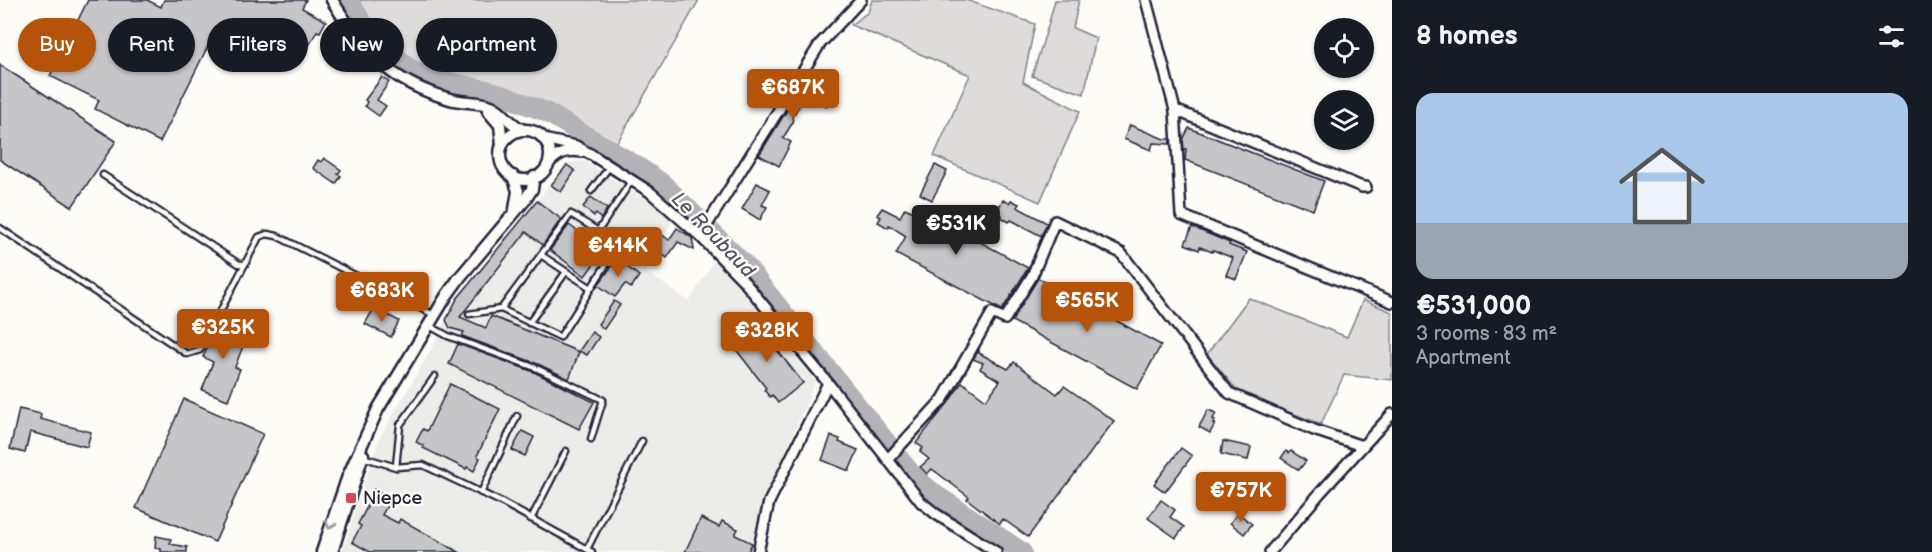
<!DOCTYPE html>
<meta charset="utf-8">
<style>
body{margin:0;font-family:"Balsamiq Sans",sans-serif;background:#20242c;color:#f1f3f6;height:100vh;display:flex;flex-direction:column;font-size:22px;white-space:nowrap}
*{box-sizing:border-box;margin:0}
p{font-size:20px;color:#9ea1a6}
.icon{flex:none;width:33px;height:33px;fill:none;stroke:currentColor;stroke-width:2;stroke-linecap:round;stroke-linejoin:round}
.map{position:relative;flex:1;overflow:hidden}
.panel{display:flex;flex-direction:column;background:#171b24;width:540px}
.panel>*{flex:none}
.banner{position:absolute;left:18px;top:18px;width:570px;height:54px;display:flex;gap:12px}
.controls{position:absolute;left:1314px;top:18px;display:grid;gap:12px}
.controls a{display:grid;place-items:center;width:60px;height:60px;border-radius:50%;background:#171b24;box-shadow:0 2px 4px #0004;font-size:30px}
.price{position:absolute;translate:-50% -51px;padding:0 14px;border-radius:6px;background:#b45309;color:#fff;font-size:20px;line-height:39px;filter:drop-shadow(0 2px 3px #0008)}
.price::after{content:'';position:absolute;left:50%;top:36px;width:18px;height:14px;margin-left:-9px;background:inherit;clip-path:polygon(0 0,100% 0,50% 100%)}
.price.current{background:#222;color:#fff}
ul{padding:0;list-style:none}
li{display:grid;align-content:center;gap:12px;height:318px;padding:0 24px}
li span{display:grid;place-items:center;height:186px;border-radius:18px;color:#555}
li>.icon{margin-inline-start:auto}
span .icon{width:108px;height:108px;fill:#fffc;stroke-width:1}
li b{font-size:26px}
h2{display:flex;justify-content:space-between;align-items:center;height:72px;padding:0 24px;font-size:26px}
.pill{padding:0 21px;border-radius:27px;background:#171b24;box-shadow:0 2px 4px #0004;font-size:21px;line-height:54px}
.pill.current{background:#b45309;color:#fff}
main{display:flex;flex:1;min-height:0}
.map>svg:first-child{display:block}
.built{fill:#ecece9}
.green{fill:#dddcdb;stroke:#807f8b;stroke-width:1.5}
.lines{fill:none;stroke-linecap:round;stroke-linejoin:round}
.river{stroke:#b2b2b7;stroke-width:20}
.building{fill:#c6c6c8;stroke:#22223b;stroke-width:1.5}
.service-casing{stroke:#22223b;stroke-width:9}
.minor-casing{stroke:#22223b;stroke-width:14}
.tertiary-casing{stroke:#22223b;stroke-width:15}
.service{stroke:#fdfcf7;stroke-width:4.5}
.minor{stroke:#fdfcf7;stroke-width:9}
.tertiary{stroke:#fdfcf7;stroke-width:10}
.oneway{stroke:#9a9aa2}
.poi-dot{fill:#d1495b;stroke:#fdfcf7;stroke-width:2}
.labels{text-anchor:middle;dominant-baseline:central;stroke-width:5;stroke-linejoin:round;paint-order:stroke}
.poi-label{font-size:18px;fill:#22223b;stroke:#fdfcf7;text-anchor:start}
.water-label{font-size:20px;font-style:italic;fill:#545466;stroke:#fdfcf7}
</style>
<main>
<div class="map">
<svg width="1392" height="552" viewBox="0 0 1392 552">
<rect width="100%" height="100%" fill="#fdfcf7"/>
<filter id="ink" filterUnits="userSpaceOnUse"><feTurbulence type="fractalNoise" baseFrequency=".0167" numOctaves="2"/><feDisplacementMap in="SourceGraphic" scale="12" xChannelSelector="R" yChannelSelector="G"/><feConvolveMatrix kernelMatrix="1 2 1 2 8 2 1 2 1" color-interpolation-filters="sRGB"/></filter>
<g filter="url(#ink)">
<polygon class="built" points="584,161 674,217 646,272 689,301 716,258 816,381 768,491 749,552 342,552 379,439 434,344 456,298 568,163"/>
<g class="green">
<polygon points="358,0 699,0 617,143 543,103 492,88 432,74 412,62 369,21"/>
<polygon points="872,0 966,0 1035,24 1023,82 1080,111 1040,202 934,156 970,75 851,25 868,12"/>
<polygon points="1055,0 1079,0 1073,28 1096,38 1084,94 1032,76 1048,26"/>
<polygon points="1249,298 1347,337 1363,300 1392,312 1392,380 1344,375 1321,424 1240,394 1207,354"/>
</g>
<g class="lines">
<polyline class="river" points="348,0 364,25 407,67 427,77 494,92 546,112 637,166 663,184 745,265 914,477 936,495 1022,552"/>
</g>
<g class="building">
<polygon points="88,0 147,0 161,7 164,0 306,0 302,8 326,21 320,32 317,31 306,51 287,39 276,60 216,30 160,142 95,109 99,100 50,76"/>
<polygon points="0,65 116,141 72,207 0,160"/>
<polygon points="382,77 389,82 377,100 386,106 379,116 365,106 367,102 365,100"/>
<polygon points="809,80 834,91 827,106 813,100 811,105 802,101 792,117 793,122 783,138 791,142 779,166 759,155 804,83"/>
<polygon points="1130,125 1164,139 1170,139 1170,144 1153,143 1151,150 1124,139"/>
<polygon points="1189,128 1324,181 1313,210 1185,160 1186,149 1184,149 1183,140"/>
<polygon points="324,158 341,170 338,174 341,176 336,184 313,168 318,160 321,162"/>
<polygon points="567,165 575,171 561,192 551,185"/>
<polygon points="935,165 947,171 932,200 920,194"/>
<polygon points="757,183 770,190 762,205 767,207 760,220 742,209"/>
<polygon points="591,197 607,209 601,219 596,214 594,216 583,207"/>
<polygon points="1003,200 1009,203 1011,200 1019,204 1017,207 1047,223 1041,236 1011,220 1009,222 1001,217 1002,215 996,212"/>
<polygon points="537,201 561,219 543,245 526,232 460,317 486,328 491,316 579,352 569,379 538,364 462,336 464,332 450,328 446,320 457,299"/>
<polygon points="882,208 900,217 905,208 918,214 920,209 1028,268 1002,310 896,254 906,236 889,225 888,228 878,222 881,217 877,215"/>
<polygon points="569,225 604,250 585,276 550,250"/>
<polygon points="1192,227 1230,243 1229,245 1247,252 1236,279 1226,275 1233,258 1213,250 1212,252 1200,247 1199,250 1185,244"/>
<polygon points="677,228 692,238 694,250 678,242 667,258 656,250 651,257 643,251 657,231 669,240"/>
<polygon points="617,259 639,276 631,288 625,284 615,297 598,285"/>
<polygon points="1038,278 1161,345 1137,389 1012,321"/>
<polygon points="614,301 620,305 604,329 598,324"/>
<polygon points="374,308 399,321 391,337 365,324"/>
<polygon points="224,315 240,322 231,342 243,346 235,367 240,369 228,400 202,390 213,362 203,357"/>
<polygon points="756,323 803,383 778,403 772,395 770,397 764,390 766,388 731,343"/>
<polygon points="592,332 599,337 587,355 579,351"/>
<polygon points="458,344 534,372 594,402 579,429 449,364"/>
<polygon points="979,350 979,353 1008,369 1014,362 1057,394 1064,386 1114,421 1028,537 1003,519 1000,524 967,499 969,497 932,469 927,474 920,467 929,459 920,452 923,448 916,443 948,403 962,382 986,400 1000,381 980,369 983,363 973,359"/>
<polygon points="450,384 500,409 477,456 480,458 474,471 467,467 466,469 423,448 424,446 416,442 423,429 427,431"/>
<polygon points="184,399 263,434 215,542 136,508"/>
<polygon points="19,409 41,414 40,419 91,432 87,447 30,432 25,453 10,449"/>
<polygon points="1208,410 1216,413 1213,419 1215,420 1213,424 1215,424 1210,433 1199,427"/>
<polygon points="522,431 534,437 525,456 512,450"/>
<polygon points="831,436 840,439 839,442 858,450 849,471 822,460"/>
<polygon points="1223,441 1251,447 1248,460 1221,454"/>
<polygon points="1181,448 1192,456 1165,492 1154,484"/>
<polygon points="1286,451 1289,453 1291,451 1306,461 1299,470 1281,458"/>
<polygon points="374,489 391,498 382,515 398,523 400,519 459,552 370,552 352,542 361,526 358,524 367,507 365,506"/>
<polygon points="1161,500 1175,510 1170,517 1184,527 1176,538 1148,518"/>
<polygon points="1238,513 1252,524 1244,534 1230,523"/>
<polygon points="701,518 719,527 722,521 738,529 735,535 752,543 748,552 685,552"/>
<polygon points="156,536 171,539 170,544 187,547 187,552 161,552 161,549 155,548"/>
</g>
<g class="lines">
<g class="service-casing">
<g id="service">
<polyline points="103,175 239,264 245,264 259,237 267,234 277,236 434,315"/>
<polyline points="632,180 598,231 571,214 501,309 560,337 616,249 633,261"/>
<polyline points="591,191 610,166"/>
<polyline points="0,228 187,354 200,350 245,264"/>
<polyline points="598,231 616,249"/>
<polyline points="541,255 591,288"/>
<polyline points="469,314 501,309"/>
<polyline points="529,323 566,272"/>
<polyline points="428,325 448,336 536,368 603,400 591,439"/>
<polyline points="362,457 396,467 423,465 501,502 592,552"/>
<polyline points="396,467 400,425 435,376"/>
<polyline points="481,493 517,416"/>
<polyline points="531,519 566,451"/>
<polyline points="587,549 642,441"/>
</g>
</g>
<g class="minor-casing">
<g id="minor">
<polyline points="1146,0 1175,110 1181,215 1392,302"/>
<polyline points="1175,110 1362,187 1366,187"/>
<polyline points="543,139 576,146 592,155 650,192 700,236 742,279 828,383 921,502 936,514 996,552"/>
<path d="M548,164C558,154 566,149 581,152"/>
<polyline points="700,236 820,44 861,0"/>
<polyline points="888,459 943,399 992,313 1005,319 1032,276 1055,221 1121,253 1229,393 1314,430 1362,446"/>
<polyline points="758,552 769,502 828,383"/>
<polyline points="1270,552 1320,493 1392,414"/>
</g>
</g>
<g class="tertiary-casing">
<g id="tertiary">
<path d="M332,0C364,52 389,82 450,99C463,103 478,101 491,106C504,111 510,126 524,130"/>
<polyline points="488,111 500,125 502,145"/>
<circle cx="525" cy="155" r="25"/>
<polyline points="513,176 518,191 515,209"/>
<polyline points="322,552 348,476 378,409 447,295 460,277 525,200 532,189 534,177"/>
<polyline points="332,552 363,455"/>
</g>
</g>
<use href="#service" class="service"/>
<use href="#minor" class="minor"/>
<use href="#tertiary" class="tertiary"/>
</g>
<defs><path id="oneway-chevron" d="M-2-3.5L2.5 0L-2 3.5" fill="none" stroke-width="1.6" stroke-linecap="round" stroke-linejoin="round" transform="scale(1.5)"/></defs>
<use class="oneway" href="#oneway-chevron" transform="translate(330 525) rotate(108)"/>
</g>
<rect class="poi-dot" x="345" y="492" width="12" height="12" rx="3"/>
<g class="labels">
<g class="poi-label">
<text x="363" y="498">Niepce</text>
</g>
<g class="water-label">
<text transform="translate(713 235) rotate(46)">Le Roubaud</text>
</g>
</g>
</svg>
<div class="controls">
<a><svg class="icon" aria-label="locate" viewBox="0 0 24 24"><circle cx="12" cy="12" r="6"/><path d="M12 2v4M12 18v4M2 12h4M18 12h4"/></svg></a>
<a><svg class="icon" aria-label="layers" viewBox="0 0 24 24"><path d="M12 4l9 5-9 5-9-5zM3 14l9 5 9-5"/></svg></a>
</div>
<b class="price" style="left:793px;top:120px">€687K</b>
<b class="price current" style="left:956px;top:256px">€531K</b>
<b class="price" style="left:618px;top:278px">€414K</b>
<b class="price" style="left:382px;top:323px">€683K</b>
<b class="price" style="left:1087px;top:333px">€565K</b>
<b class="price" style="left:223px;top:360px">€325K</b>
<b class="price" style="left:767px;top:363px">€328K</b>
<b class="price" style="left:1241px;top:523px">€757K</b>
<div class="banner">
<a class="pill current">Buy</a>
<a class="pill">Rent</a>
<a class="pill">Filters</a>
<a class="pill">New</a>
<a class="pill">Apartment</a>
</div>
</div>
<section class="panel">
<h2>8 homes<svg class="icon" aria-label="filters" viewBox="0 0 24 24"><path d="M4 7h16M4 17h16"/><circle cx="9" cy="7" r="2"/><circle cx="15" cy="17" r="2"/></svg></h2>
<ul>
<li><span style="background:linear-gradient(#a9c7e8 70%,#9aa5b1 0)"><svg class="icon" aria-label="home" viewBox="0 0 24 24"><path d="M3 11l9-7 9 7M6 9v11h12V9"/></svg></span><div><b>€531,000</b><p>3 rooms · 83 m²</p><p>Apartment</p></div></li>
</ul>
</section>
</main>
